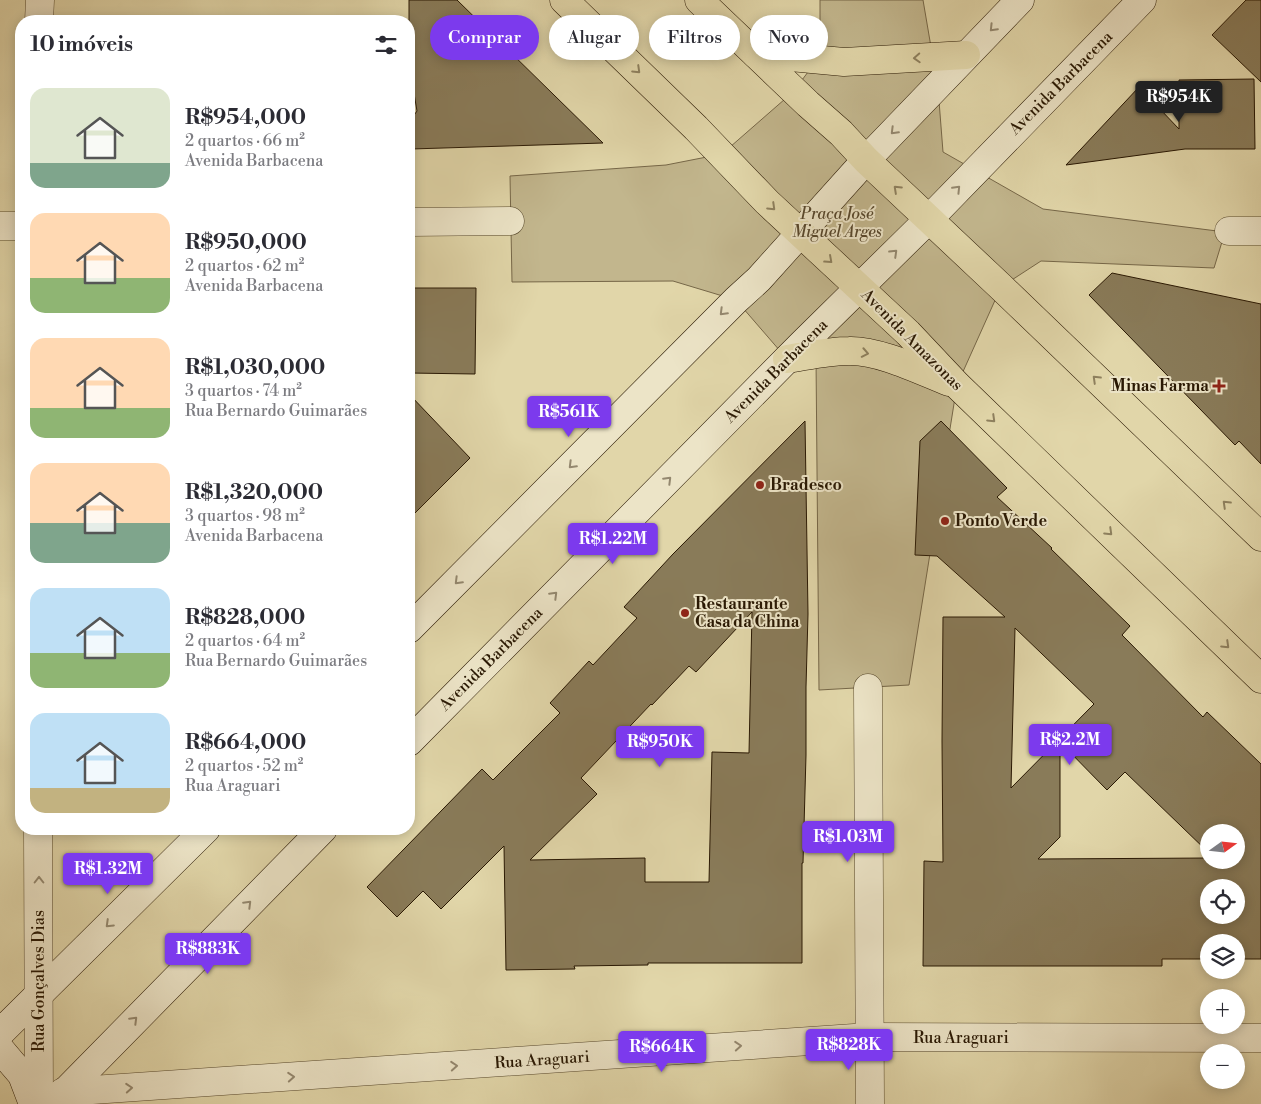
<!DOCTYPE html>
<html lang="pt">
<meta charset="utf-8">
<style>
body{margin:0;font-family:"Libre Bodoni",serif;background:#f2f2f3;color:#2b2b33;height:100vh;display:flex;flex-direction:column;font-size:19px;white-space:nowrap}
*{box-sizing:border-box;margin:0}
p{font-size:16px;color:#7c7c81}
.icon{flex:none;width:28px;height:28px;fill:none;stroke:currentColor;stroke-width:2;stroke-linecap:round;stroke-linejoin:round}
.map{position:relative;flex:1;overflow:hidden}
.side{position:absolute;left:15px;top:15px;width:400px;height:820px;display:flex;flex-direction:column;background:#fff;border-radius:20px;box-shadow:0 2px 12px #0003}
.side>*{flex:none}
.hud{position:absolute;left:430px;top:15px;width:475px;height:45px;display:flex;gap:10px}
.needle{width:32px;rotate:75deg}
.buttons{position:absolute;left:1200px;top:824px;display:grid;gap:10px}
.buttons a{display:grid;place-items:center;width:45px;height:45px;border-radius:50%;background:#fff;box-shadow:0 2px 12px #0003;font-size:25px}
.price{position:absolute;translate:-50% -42px;padding:0 11px;border-radius:5px;background:#7c3aed;color:#fff;font-size:16px;line-height:32px;filter:drop-shadow(0 1px 2px #0008)}
.price::after{content:'';position:absolute;left:50%;top:30px;width:15px;height:11px;margin-left:-8px;background:inherit;clip-path:polygon(0 0,100% 0,50% 100%)}
.price.current{background:#222;color:#fff}
ul{padding:0;list-style:none}
li{display:flex;align-items:center;gap:15px;height:125px;padding:0 15px}
li span{display:grid;place-items:center;flex:none;width:140px;height:100px;border-radius:15px;color:#555}
li>.icon{margin-inline-start:auto}
span .icon{width:60px;height:60px;fill:#fffc;stroke-width:1}
li b{font-size:21px}
h2{display:flex;justify-content:space-between;align-items:center;height:60px;padding:0 15px;font-size:21px}
.pill{padding:0 18px;border-radius:22px;background:#fff;box-shadow:0 2px 12px #0003;font-size:18px;line-height:45px}
.pill.current{background:#7c3aed;color:#fff}
.map>svg:first-child{display:block}
.green{fill:#c2b68d;stroke:#766748}
.building{fill:#897b59;stroke:#291803;fill-rule:evenodd}
.lines{fill:none;stroke-linecap:round;stroke-linejoin:round}
.minor-casing{stroke:#57482c;stroke-width:29}
.secondary-casing{stroke:#291803;stroke-width:29}
.primary-casing{stroke:#291803;stroke-width:29}
.minor{stroke:#ece4c7;stroke-width:28}
.secondary{stroke:#ece4c7;stroke-width:28}
.primary{stroke:#e1d6a9;stroke-width:28}
.oneway{stroke:#94886f}
.oneway2{stroke:#8e805e}
.poi-dot{fill:#8f2418;stroke:#ece4c7;stroke-width:2}
.labels{text-anchor:middle;dominant-baseline:central;stroke-width:4;stroke-linejoin:round;paint-order:stroke}
.street-label{font-size:16px;fill:#291803;stroke:#ece4c7}
.park-label{font-size:16px;font-style:italic;fill:#57472c;stroke:#ece4c7}
.poi-label{font-size:16px;font-weight:bold;fill:#291803;stroke:#ece4c7;text-anchor:start}
</style>
<div class="map">
<svg width="1261" height="1104" viewBox="0 0 1261 1104">
<rect width="100%" height="100%" fill="#e1d6a9"/>
<filter id="stains"><feTurbulence type="fractalNoise" baseFrequency=".004" numOctaves="4"/><feColorMatrix values="0 0 0 0 .2 0 0 0 0 .09 0 0 0 0 .02 0 0 0 .5 -.17"/></filter>
<radialGradient id="worn" r=".72"><stop offset=".6" stop-color="#630" stop-opacity="0"/><stop offset="1" stop-color="#630" stop-opacity=".3"/></radialGradient>
<polygon class="green" points="820,0 923,0 938,88 943,152 1043,209 1225,232 1214,268 1041,261 1001,287 957,385 909,685 819,690 816,358 787,359 736,300 673,281 512,282 510,176 666,165 722,154 793,92 820,56"/>
<g class="building">
<polygon points="409,0 457,0 603,143 411,149 410,121 417,111 409,64"/>
<polygon points="1246,0 1261,0 1261,82 1212,35"/>
<polygon points="1254,79 1255,149 1185,149 1066,165 1139,87 1179,129 1179,80"/>
<polygon points="1112,273 1261,304 1261,464 1239,441 1235,445 1089,295"/>
<polygon points="409,288 476,288 475,374 409,373"/>
<polygon points="409,394 470,458 409,519"/>
<path d="M805,421L808,614L806,687V755L803,863H802V963H648V965L574,966L575,969L506,970L504,846L441,909L423,891L397,917L367,887L482,769L493,780L560,713L550,703L589,661L593,665L637,618L624,607L673,554ZM752,612L749,753L712,752L709,882H645V858L530,860L597,794L581,778L651,704L652,705L689,666L696,672Z"/>
<path d="M941,421L1007,488L997,497L1052,548L1051,549L1130,626L1122,635L1203,717L1207,712L1261,764V959H1236V942H1209V959H1162V966H923L924,861L943,862L942,741L943,617H1005L937,556L915,555L920,441ZM1015,628L1094,704L1011,788ZM1060,742L1107,790L1125,772L1209,853V832H1236V860H1209V858L1038,859L1060,837ZM1209,888H1236V915H1209Z"/>
</g>
<g class="lines">
<g class="minor-casing">
<g id="minor">
<polyline points="39,21 40,0"/>
<polyline points="409,222 510,221"/>
<polyline points="0,226 21,226"/>
<polyline points="1229,231 1261,231"/>
<polyline points="868,688 870,1104"/>
<polyline points="38,829 39,1104"/>
<polyline points="63,1092 869,1037 1261,1038"/>
</g>
</g>
<g class="secondary-casing">
<g id="secondary">
<polyline points="409,629 736,300 759,279 866,160 1020,0"/>
<polyline points="409,742 802,344 929,219 1142,0"/>
<polyline points="0,1033 206,829"/>
<polyline points="0,1049 22,1075 33,1104"/>
<polyline points="53,1104 323,829"/>
</g>
</g>
<g class="primary-casing">
<g id="primary">
<polyline points="564,0 696,128 767,202 908,333 957,385 1261,679"/>
<polyline points="699,0 808,104 841,133 866,160 1001,287 1261,537"/>
<polyline points="756,54 844,62 966,55"/>
<path d="M787,359C807,356 828,351 849,351C879,350 921,371 949,382"/>
</g>
</g>
<use href="#minor" class="minor"/>
<use href="#secondary" class="secondary"/>
<use href="#primary" class="primary"/>
</g>
<defs><path id="oneway-chevron" d="M-2-3.5L2.5 0L-2 3.5" fill="none" stroke-width="1.6" stroke-linecap="round" stroke-linejoin="round" transform="scale(1.25)"/></defs>
<g class="oneway">
<use href="#oneway-chevron" transform="translate(993 28) rotate(134)"/>
<use href="#oneway-chevron" transform="translate(894 131) rotate(135)"/>
<use href="#oneway-chevron" transform="translate(957 189) rotate(-46)"/>
<use href="#oneway-chevron" transform="translate(894 253) rotate(-44)"/>
<use href="#oneway-chevron" transform="translate(723 312) rotate(135)"/>
<use href="#oneway-chevron" transform="translate(572 465) rotate(135)"/>
<use href="#oneway-chevron" transform="translate(668 480) rotate(-45)"/>
<use href="#oneway-chevron" transform="translate(458 581) rotate(135)"/>
<use href="#oneway-chevron" transform="translate(554 595) rotate(-45)"/>
<use href="#oneway-chevron" transform="translate(39 880) rotate(-90)"/>
<use href="#oneway-chevron" transform="translate(248 904) rotate(-45)"/>
<use href="#oneway-chevron" transform="translate(109 924) rotate(136)"/>
<use href="#oneway-chevron" transform="translate(134 1020) rotate(-45)"/>
<use href="#oneway-chevron" transform="translate(738 1046) rotate(-4)"/>
<use href="#oneway-chevron" transform="translate(454 1066) rotate(-4)"/>
<use href="#oneway-chevron" transform="translate(291 1077) rotate(-4)"/>
<use href="#oneway-chevron" transform="translate(129 1088) rotate(-4)"/>
</g>
<g class="oneway2">
<use href="#oneway-chevron" transform="translate(917 58) rotate(177)"/>
<use href="#oneway-chevron" transform="translate(637 70) rotate(44)"/>
<use href="#oneway-chevron" transform="translate(897 189) rotate(-137)"/>
<use href="#oneway-chevron" transform="translate(772 207) rotate(44)"/>
<use href="#oneway-chevron" transform="translate(829 260) rotate(42)"/>
<use href="#oneway-chevron" transform="translate(865 353) rotate(11)"/>
<use href="#oneway-chevron" transform="translate(1096 379) rotate(-136)"/>
<use href="#oneway-chevron" transform="translate(992 419) rotate(44)"/>
<use href="#oneway-chevron" transform="translate(1226 504) rotate(-136)"/>
<use href="#oneway-chevron" transform="translate(1109 532) rotate(44)"/>
<use href="#oneway-chevron" transform="translate(1226 645) rotate(44)"/>
</g>
<g class="poi-dot">
<path d="M1216.5 378.5h5v5h5v5h-5v5h-5v-5h-5v-5h5z"/>
<circle cx="760" cy="485" r="5"/>
<circle cx="945" cy="521" r="5"/>
<circle cx="685" cy="613" r="5"/>
</g>
<g class="labels">
<g class="street-label">
<text transform="translate(1061 83) rotate(-45)">Avenida Barbacena</text>
<text transform="translate(912 340) rotate(45)">Avenida Amazonas</text>
<text transform="translate(776 371) rotate(-45)">Avenida Barbacena</text>
<text transform="translate(491 659) rotate(-45)">Avenida Barbacena</text>
<text transform="translate(39 981) rotate(-90)">Rua Gonçalves Dias</text>
<text x="961" y="1038">Rua Araguari</text>
<text transform="translate(542 1060) rotate(-4)">Rua Araguari</text>
</g>
<g class="park-label">
<text x="837" y="214">Praça José<tspan x="837" dy="18">Miguel Arges</tspan></text>
</g>
<g class="poi-label">
<text x="1209" y="386" text-anchor="end">Minas Farma</text>
<text x="770" y="485">Bradesco</text>
<text x="955" y="521">Ponto Verde</text>
<text x="695" y="604">Restaurante<tspan x="695" dy="18">Casa da China</tspan></text>
</g>
</g>
<rect width="100%" height="100%" filter="url(#stains)"/>
<rect width="100%" height="100%" fill="url(#worn)"/>
</svg>
<div class="buttons">
<a><svg class="needle" viewBox="-14 -14 28 28"><path d="M0-13l5 13h-10z" fill="#e53935"/><path d="M0 13l5-13h-10z" fill="#7c7c81"/></svg></a>
<a><svg class="icon" aria-label="locate" viewBox="0 0 24 24"><circle cx="12" cy="12" r="6"/><path d="M12 2v4M12 18v4M2 12h4M18 12h4"/></svg></a>
<a><svg class="icon" aria-label="layers" viewBox="0 0 24 24"><path d="M12 4l9 5-9 5-9-5zM3 14l9 5 9-5"/></svg></a>
<a>+</a>
<a>−</a>
</div>
<b class="price current" style="left:1179px;top:123px">R$954K</b>
<b class="price" style="left:569px;top:438px">R$561K</b>
<b class="price" style="left:613px;top:565px">R$1.22M</b>
<b class="price" style="left:1070px;top:766px">R$2.2M</b>
<b class="price" style="left:660px;top:768px">R$950K</b>
<b class="price" style="left:848px;top:863px">R$1.03M</b>
<b class="price" style="left:108px;top:895px">R$1.32M</b>
<b class="price" style="left:208px;top:975px">R$883K</b>
<b class="price" style="left:849px;top:1071px">R$828K</b>
<b class="price" style="left:662px;top:1073px">R$664K</b>
<div class="hud">
<a class="pill current">Comprar</a>
<a class="pill">Alugar</a>
<a class="pill">Filtros</a>
<a class="pill">Novo</a>
</div>
<section class="side">
<h2>10 imóveis<svg class="icon" aria-label="filters" viewBox="0 0 24 24"><path d="M4 7h16M4 17h16"/><circle cx="9" cy="7" r="2"/><circle cx="15" cy="17" r="2"/></svg></h2>
<ul>
<li><span style="background:linear-gradient(#dfe7d0 75%,#7fa58c 0)"><svg class="icon" aria-label="home" viewBox="0 0 24 24"><path d="M3 11l9-7 9 7M6 9v11h12V9"/></svg></span><div><b>R$954,000</b><p>2 quartos · 66 m²</p><p>Avenida Barbacena</p></div></li>
<li><span style="background:linear-gradient(#ffd9b3 65%,#8fb573 0)"><svg class="icon" aria-label="home" viewBox="0 0 24 24"><path d="M3 11l9-7 9 7M6 9v11h12V9"/></svg></span><div><b>R$950,000</b><p>2 quartos · 62 m²</p><p>Avenida Barbacena</p></div></li>
<li><span style="background:linear-gradient(#ffd9b3 70%,#8fb573 0)"><svg class="icon" aria-label="home" viewBox="0 0 24 24"><path d="M3 11l9-7 9 7M6 9v11h12V9"/></svg></span><div><b>R$1,030,000</b><p>3 quartos · 74 m²</p><p>Rua Bernardo Guimarães</p></div></li>
<li><span style="background:linear-gradient(#ffd9b3 60%,#7fa58c 0)"><svg class="icon" aria-label="home" viewBox="0 0 24 24"><path d="M3 11l9-7 9 7M6 9v11h12V9"/></svg></span><div><b>R$1,320,000</b><p>3 quartos · 98 m²</p><p>Avenida Barbacena</p></div></li>
<li><span style="background:linear-gradient(#bfe0f5 65%,#8fb573 0)"><svg class="icon" aria-label="home" viewBox="0 0 24 24"><path d="M3 11l9-7 9 7M6 9v11h12V9"/></svg></span><div><b>R$828,000</b><p>2 quartos · 64 m²</p><p>Rua Bernardo Guimarães</p></div></li>
<li><span style="background:linear-gradient(#bfe0f5 75%,#c2b280 0)"><svg class="icon" aria-label="home" viewBox="0 0 24 24"><path d="M3 11l9-7 9 7M6 9v11h12V9"/></svg></span><div><b>R$664,000</b><p>2 quartos · 52 m²</p><p>Rua Araguari</p></div></li>
</ul>
</section>
</div>
